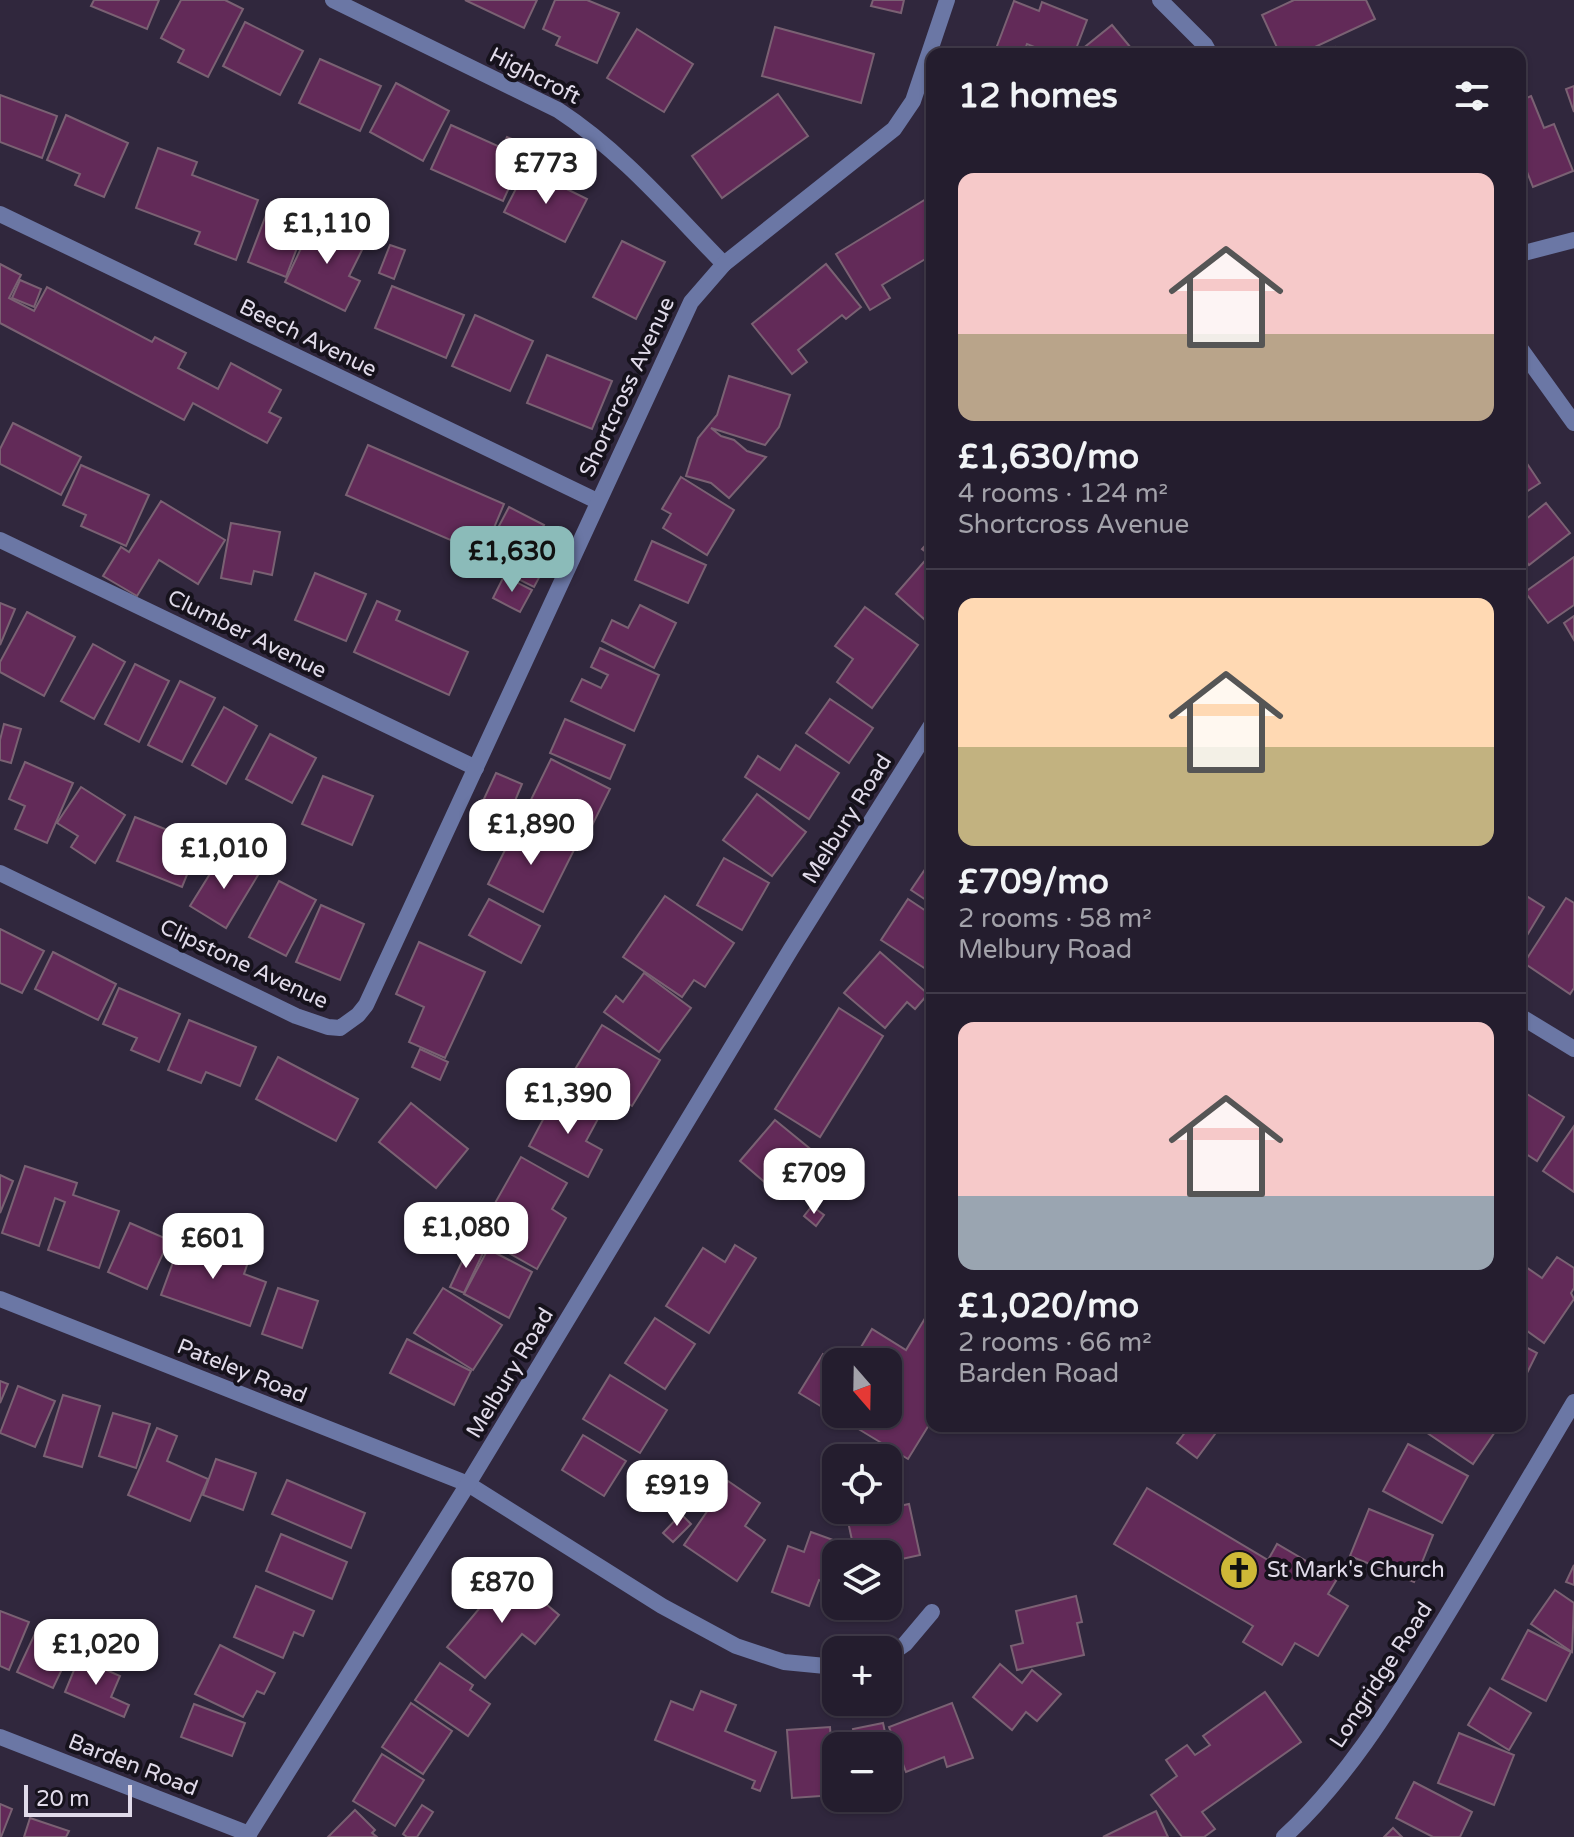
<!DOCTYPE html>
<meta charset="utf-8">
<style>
body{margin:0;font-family:"Varela Round",sans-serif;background:#302a3a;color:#f1f3f6;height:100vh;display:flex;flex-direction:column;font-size:30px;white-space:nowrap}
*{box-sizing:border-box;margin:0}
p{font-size:26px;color:#a3a2aa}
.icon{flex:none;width:44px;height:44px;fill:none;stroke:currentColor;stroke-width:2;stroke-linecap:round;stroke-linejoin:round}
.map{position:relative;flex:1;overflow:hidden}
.drawer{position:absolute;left:926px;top:48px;width:600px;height:1384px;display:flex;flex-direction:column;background:#241d2e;border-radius:16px;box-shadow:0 2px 6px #0004,0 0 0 2px #413b4a}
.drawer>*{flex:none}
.needle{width:52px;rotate:160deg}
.buttons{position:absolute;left:822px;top:1348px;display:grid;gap:16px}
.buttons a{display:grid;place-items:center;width:80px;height:80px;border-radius:16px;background:#241d2e;box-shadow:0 2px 6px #0004,0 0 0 2px #413b4a;font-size:40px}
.scale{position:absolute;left:24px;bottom:20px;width:108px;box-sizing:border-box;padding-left:8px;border:4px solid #e1dbea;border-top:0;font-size:22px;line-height:28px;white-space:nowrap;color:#e1dbea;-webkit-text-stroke:6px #16121c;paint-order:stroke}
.price{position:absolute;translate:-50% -68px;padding:0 18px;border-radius:16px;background:#fff;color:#222;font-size:26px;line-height:52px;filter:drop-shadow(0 2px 4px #0008)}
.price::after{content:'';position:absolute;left:50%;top:48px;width:24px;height:18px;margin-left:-12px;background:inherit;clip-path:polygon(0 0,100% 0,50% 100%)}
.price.selected{background:#8bbbb9;color:#111}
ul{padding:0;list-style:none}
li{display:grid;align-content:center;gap:16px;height:424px;padding:0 32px}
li+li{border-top:2px solid #413b4a}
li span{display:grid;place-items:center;height:248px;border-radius:16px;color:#555}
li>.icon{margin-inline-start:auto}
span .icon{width:144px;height:144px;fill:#fffc;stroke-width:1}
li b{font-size:34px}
h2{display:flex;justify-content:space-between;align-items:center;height:96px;padding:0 32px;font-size:34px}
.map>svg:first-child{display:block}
.building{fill:#622a58;stroke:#7a6173;stroke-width:2}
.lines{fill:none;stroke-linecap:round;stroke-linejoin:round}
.street{stroke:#6b77a5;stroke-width:16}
.labels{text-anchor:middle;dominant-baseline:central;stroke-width:8;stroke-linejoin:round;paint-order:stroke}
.street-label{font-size:22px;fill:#e1dbea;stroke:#16121c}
.poi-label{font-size:22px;fill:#e1dbea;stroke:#16121c;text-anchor:start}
</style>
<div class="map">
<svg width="1574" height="1837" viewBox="0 0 1574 1837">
<rect width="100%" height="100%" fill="#30273d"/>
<g class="building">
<polygon points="94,0 159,0 147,29 91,6"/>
<polygon points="181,0 225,0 243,9 208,77 178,62 184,50 161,38"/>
<polygon points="465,0 537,0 524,28"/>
<polygon points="555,0 587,0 619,13 597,63 556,45 560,37 543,29"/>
<polygon points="873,0 904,0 901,13 871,6"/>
<polygon points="1294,0 1366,0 1375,19 1300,54 1280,54 1262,15"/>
<polygon points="1014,1 1039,11 1042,2 1087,20 1074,54 1052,54 1027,44 1023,54 994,54"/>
<polygon points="245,22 303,51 280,95 223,66"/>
<polygon points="1112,25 1136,54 1076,54"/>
<polygon points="775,27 874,54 861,103 762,76"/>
<polygon points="637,29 693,64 664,112 607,78"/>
<polygon points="1335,47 1338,54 1318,54"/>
<polygon points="320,59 381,86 360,131 299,103"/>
<polygon points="396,83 449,111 423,161 370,132"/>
<polygon points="1574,86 1574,112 1566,89"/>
<polygon points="778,94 808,136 722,198 692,156"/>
<polygon points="0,95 57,116 42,158 0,142"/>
<polygon points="1531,96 1544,128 1554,124 1573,171 1533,187 1520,154 1520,101"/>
<polygon points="66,115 128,143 104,197 75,185 80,174 47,160"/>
<polygon points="451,125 502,148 507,137 528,146 503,201 431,169"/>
<polygon points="158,148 197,162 192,175 258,200 236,260 195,244 200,232 136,208"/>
<polygon points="526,169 587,199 565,242 504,212"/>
<polygon points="931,196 932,255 882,285 890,298 870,310 836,254"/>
<polygon points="271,202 309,216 286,277 248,262"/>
<polygon points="314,221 364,246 349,276 360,281 345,311 285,282"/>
<polygon points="622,241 665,262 636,319 593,297"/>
<polygon points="390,245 405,250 394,279 379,273"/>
<polygon points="0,264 21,275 9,298 34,311 47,287 152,342 155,337 186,353 178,368 218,389 231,363 281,390 269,412 281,418 267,443 193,403 184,420 0,323"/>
<polygon points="826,264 861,307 846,319 842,315 798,350 807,362 792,374 752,324"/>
<polygon points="20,280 41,289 34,307 12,298"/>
<polygon points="392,286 464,315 446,358 375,328"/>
<polygon points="475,315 533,341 510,391 452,366"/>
<polygon points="547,355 612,381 592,429 527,403"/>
<polygon points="729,376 790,395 779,427 765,445 711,428 721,436 734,440 747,451 766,457 729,498 711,483 686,476 698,438 717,415"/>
<polygon points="13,423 81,457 61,495 0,464 0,449"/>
<polygon points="368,445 504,504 483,554 346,495"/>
<polygon points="1520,453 1540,483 1520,496"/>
<polygon points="81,465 149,495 126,546 81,526 86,515 63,505"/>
<polygon points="681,477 734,510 707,555 663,528 671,514 662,509"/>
<polygon points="161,501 225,540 198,584 159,560 137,596 103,576 121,547 129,552"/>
<polygon points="1546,503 1570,533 1529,565 1520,553 1520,524"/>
<polygon points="509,507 544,525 531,549 549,559 534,587 481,560"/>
<polygon points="231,523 280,532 272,575 254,571 251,584 221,578"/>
<polygon points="932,538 932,611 924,619 896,594 930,555 922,549"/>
<polygon points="652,541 706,565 688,603 635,580"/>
<polygon points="1574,557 1574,605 1548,623 1525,592"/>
<polygon points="315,573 366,594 346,641 295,620"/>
<polygon points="504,576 532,590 520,612 493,598"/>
<polygon points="377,601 400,611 396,620 468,652 449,695 354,652"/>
<polygon points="0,603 15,609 0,645"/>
<polygon points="640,605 676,623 654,668 602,641 612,620 628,628"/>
<polygon points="865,607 918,645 872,708 837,682 853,659 835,646"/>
<polygon points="27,612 75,637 44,696 0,672 0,662"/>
<polygon points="1574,616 1574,640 1564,623"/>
<polygon points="93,644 125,662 94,719 61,701"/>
<polygon points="600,648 659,675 634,731 571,701 582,679 601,688 608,675 591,667"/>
<polygon points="135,664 169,681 139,742 105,724"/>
<polygon points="180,681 215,698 182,762 148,745"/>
<polygon points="830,699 873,728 849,763 806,733"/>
<polygon points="224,707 257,726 226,784 192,765"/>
<polygon points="565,719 625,745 610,779 550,753"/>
<polygon points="4,724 21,729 11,763 0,760 0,740"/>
<polygon points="270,734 316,758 292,803 246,779"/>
<polygon points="796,745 839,773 809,819 745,777 758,756 780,770"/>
<polygon points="551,759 610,789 582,846 523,816"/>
<polygon points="25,762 73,783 47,843 15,829 25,806 9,799"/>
<polygon points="496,773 522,784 510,813 483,801"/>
<polygon points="323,776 373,796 352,845 302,824"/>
<polygon points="81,787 125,815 95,863 71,847 78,836 57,823"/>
<polygon points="757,794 806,832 772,876 723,840"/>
<polygon points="135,817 200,843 182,887 117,861"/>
<polygon points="519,822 574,850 543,912 488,884"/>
<polygon points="223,853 258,875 226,928 190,906"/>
<polygon points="724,858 769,883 742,930 697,905"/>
<polygon points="932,859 932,904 911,890"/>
<polygon points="279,881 316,900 286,956 249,937"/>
<polygon points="1520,892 1544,907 1520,947"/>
<polygon points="665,896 734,943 705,987 694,980 682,997 623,957"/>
<polygon points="1566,898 1574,903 1574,988 1570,994 1524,963"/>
<polygon points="489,899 540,926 521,963 469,935"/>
<polygon points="908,899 932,915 932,973 881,940"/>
<polygon points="321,905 364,924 340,980 296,962"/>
<polygon points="0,929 44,951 22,993 0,983"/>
<polygon points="419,942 485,972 445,1058 409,1042 424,1007 396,994"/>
<polygon points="53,952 116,984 98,1020 35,989"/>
<polygon points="880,952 928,994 915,1009 907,1002 885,1028 844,993"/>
<polygon points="644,973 691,1008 659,1052 604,1012 616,996 623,1002"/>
<polygon points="119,988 180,1014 159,1062 131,1050 137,1038 103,1024"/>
<polygon points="839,1008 883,1036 820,1137 775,1109"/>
<polygon points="189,1020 256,1047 240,1086 206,1072 201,1083 168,1070"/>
<polygon points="602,1025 660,1060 632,1106 574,1071"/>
<polygon points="420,1049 448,1062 440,1080 412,1067"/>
<polygon points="278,1057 358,1099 336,1141 256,1099"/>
<polygon points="1527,1094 1564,1117 1537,1161 1520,1150 1520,1106"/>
<polygon points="556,1095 599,1117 586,1141 602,1150 588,1177 529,1146"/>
<polygon points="411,1103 468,1149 436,1188 379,1142"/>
<polygon points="775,1120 825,1161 803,1187 796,1180 782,1197 740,1161"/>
<polygon points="1574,1126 1574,1192 1543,1171"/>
<polygon points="521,1157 567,1183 552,1209 566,1218 537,1269 477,1235"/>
<polygon points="25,1166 77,1183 73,1195 119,1211 99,1268 48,1250 65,1202 55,1198 39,1246 2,1233"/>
<polygon points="0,1175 13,1181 0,1213"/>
<polygon points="812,1206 824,1215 816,1226 804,1216"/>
<polygon points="130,1223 169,1240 147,1289 108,1272"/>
<polygon points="183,1235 249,1259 244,1274 266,1282 250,1326 161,1295"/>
<polygon points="735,1245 756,1258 709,1333 666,1306 703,1248 725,1262"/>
<polygon points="469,1247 483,1253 464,1293 450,1287"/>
<polygon points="488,1249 532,1272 509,1318 464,1294"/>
<polygon points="1557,1257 1574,1268 1574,1288 1571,1293 1574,1299 1544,1343 1520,1326 1520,1263 1542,1278"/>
<polygon points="278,1288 318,1301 302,1348 262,1334"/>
<polygon points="443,1288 502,1325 473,1370 414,1333"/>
<polygon points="930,1310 932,1420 908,1459 799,1393 823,1354 837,1362 836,1414 888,1414 888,1362 852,1362 872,1329 906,1350"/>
<polygon points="655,1318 695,1344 665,1389 625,1363"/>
<polygon points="407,1339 471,1371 454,1405 390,1373"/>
<polygon points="1520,1344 1537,1353 1520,1387"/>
<polygon points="610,1375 667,1410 640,1453 583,1419"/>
<polygon points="0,1381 8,1384 0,1403"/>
<polygon points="18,1386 55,1401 35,1447 0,1433"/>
<polygon points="63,1395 100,1406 82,1467 44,1456"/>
<polygon points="113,1413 150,1424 136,1468 99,1456"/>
<polygon points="1190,1426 1221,1426 1197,1458 1177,1443"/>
<polygon points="1417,1426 1499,1426 1473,1464"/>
<polygon points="157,1428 177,1436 167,1461 208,1479 190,1521 128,1495"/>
<polygon points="583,1435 626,1461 604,1496 562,1470"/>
<polygon points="1408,1444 1468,1476 1442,1523 1383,1491"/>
<polygon points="216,1459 256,1473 243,1510 203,1495"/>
<polygon points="287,1480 365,1513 351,1548 272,1514"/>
<polygon points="728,1481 760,1503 745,1526 765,1540 737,1581 684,1545"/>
<polygon points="1147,1488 1268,1560 1277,1544 1337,1579 1328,1594 1348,1606 1318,1656 1295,1643 1282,1665 1243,1642 1253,1626 1114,1544"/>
<polygon points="909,1504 920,1555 888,1562 894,1587 888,1588 888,1554 855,1554 847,1517"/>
<polygon points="1369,1509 1433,1535 1414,1582 1350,1556"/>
<polygon points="681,1514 691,1524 673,1542 663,1533"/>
<polygon points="811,1532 850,1546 847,1554 836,1554 835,1586 819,1580 809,1606 772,1592 788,1546 804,1552"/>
<polygon points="281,1534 347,1562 332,1599 266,1571"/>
<polygon points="1574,1565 1574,1585 1566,1582"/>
<polygon points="509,1573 559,1615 535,1644 522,1634 485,1678 447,1647"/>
<polygon points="256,1586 314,1611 303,1636 294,1632 283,1658 234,1637"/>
<polygon points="1555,1590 1574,1603 1572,1652 1531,1624"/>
<polygon points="1076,1596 1082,1622 1077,1623 1084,1655 1017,1670 1011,1646 1023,1643 1016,1611"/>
<polygon points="0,1611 29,1622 9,1670 0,1666"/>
<polygon points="39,1625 75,1642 53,1688 17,1672"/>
<polygon points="1528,1630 1571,1652 1546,1701 1502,1679"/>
<polygon points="220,1645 275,1673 264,1694 257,1691 243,1717 195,1694"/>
<polygon points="79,1658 120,1676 111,1697 129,1705 124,1717 65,1692"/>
<polygon points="440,1663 473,1685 470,1690 490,1704 468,1736 415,1700"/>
<polygon points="1000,1664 1022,1683 1032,1670 1061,1694 1037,1721 1026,1712 1012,1730 973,1697"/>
<polygon points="1490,1688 1531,1713 1509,1750 1468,1725"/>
<polygon points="701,1691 736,1705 725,1731 776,1752 760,1791 752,1788 755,1781 655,1740 671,1701 693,1710"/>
<polygon points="1265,1692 1301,1742 1202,1812 1215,1829 1204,1837 1182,1837 1151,1795 1177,1776 1166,1760 1187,1745 1195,1755 1210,1745 1203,1736"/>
<polygon points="411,1703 452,1731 423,1774 382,1747"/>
<polygon points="952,1703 973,1758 947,1767 944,1757 906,1772 889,1727"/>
<polygon points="194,1704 245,1723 232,1756 181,1737"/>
<polygon points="883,1723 888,1746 856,1746 853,1729"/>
<polygon points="830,1727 835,1795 792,1798 787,1730"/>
<polygon points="1459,1733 1514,1755 1494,1805 1438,1783"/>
<polygon points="888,1748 896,1789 888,1790"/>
<polygon points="382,1754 424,1780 395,1826 353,1801"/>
<polygon points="1414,1782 1472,1812 1460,1837 1433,1837 1396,1818"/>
<polygon points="0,1804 12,1809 1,1837 0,1837"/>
<polygon points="422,1805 433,1812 417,1837 407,1837 403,1834"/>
<polygon points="355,1810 375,1830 372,1833 377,1837 328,1837"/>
<polygon points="1156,1811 1168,1837 1103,1837"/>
<polygon points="30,1818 69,1831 66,1837 24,1837"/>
<polygon points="1393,1828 1402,1837 1384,1837"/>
</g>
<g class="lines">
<g class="street">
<path d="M333,0L558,110C621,151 671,210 724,264"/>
<polyline points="1160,0 1205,45 1210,54"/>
<polyline points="0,214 597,501"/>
<polyline points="1520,254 1574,240"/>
<polyline points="1520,348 1574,423"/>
<polyline points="0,540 476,768"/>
<polyline points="0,873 296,1016 328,1027 340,1028 358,1015 366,1005 691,302 724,264 894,129 913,101 947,0"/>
<polyline points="1520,1016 1574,1049"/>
<polyline points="0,1299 468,1484 662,1606 736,1646 784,1662 836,1667"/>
<polyline points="888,1656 905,1644 932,1612"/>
<polyline points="0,1737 249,1834"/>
<polyline points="247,1837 468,1484 791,949 932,724"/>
<path d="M1284,1837C1345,1781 1390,1708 1433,1638C1481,1560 1527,1481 1574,1402"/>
</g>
</g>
<defs>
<g id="church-disc" transform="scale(2)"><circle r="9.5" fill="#ceb837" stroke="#16121c"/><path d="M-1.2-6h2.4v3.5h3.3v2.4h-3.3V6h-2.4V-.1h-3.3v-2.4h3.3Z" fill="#111"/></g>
</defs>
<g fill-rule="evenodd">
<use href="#church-disc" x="1239" y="1570"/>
</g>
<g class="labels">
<g class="street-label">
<text transform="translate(535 76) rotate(27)">Highcroft</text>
<text transform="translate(308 338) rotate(26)">Beech Avenue</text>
<text transform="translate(627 387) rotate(-65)">Shortcross Avenue</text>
<text transform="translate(247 634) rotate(26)">Clumber Avenue</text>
<text transform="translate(847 819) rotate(-58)">Melbury Road</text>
<text transform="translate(244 964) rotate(25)">Clipstone Avenue</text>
<text transform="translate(242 1371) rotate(22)">Pateley Road</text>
<text transform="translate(510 1373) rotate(-59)">Melbury Road</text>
<text transform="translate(1381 1675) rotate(-57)">Longridge Road</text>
<text transform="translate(133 1765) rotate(21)">Barden Road</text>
</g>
<g class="poi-label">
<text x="1267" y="1570">St Mark's Church</text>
</g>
</g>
</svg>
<div class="buttons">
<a><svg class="needle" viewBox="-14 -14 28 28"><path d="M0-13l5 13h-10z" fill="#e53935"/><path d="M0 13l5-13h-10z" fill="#a3a2aa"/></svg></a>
<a><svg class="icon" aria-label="locate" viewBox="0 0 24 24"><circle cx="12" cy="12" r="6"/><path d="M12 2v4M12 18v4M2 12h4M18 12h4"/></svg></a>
<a><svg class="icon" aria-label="layers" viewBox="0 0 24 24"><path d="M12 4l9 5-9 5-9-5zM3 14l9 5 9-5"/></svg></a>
<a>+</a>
<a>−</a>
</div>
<div class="scale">20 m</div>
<b class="price" style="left:546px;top:206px">£773</b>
<b class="price" style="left:327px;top:266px">£1,110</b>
<b class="price selected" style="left:512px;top:594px">£1,630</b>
<b class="price" style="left:531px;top:867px">£1,890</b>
<b class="price" style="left:224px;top:891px">£1,010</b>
<b class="price" style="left:568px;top:1136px">£1,390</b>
<b class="price" style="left:814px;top:1216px">£709</b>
<b class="price" style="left:466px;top:1270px">£1,080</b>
<b class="price" style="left:213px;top:1281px">£601</b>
<b class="price" style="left:677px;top:1528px">£919</b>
<b class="price" style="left:502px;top:1625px">£870</b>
<b class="price" style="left:96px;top:1687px">£1,020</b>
<section class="drawer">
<h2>12 homes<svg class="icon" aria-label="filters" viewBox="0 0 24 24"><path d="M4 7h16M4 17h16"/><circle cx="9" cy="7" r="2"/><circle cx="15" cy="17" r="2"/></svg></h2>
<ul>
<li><span style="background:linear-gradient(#f6c9c9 65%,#b9a48a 0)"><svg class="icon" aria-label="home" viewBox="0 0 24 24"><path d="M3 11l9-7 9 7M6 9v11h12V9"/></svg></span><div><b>£1,630/mo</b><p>4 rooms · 124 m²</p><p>Shortcross Avenue</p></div></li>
<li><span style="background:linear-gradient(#ffd9b3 60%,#c2b280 0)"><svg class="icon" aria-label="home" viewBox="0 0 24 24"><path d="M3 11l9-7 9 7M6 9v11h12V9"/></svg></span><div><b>£709/mo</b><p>2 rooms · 58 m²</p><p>Melbury Road</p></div></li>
<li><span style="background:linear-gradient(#f6c9c9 70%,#9aa5b1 0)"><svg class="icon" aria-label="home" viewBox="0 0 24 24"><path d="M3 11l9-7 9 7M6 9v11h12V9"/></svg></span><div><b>£1,020/mo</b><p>2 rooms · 66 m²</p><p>Barden Road</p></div></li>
</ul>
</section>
</div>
